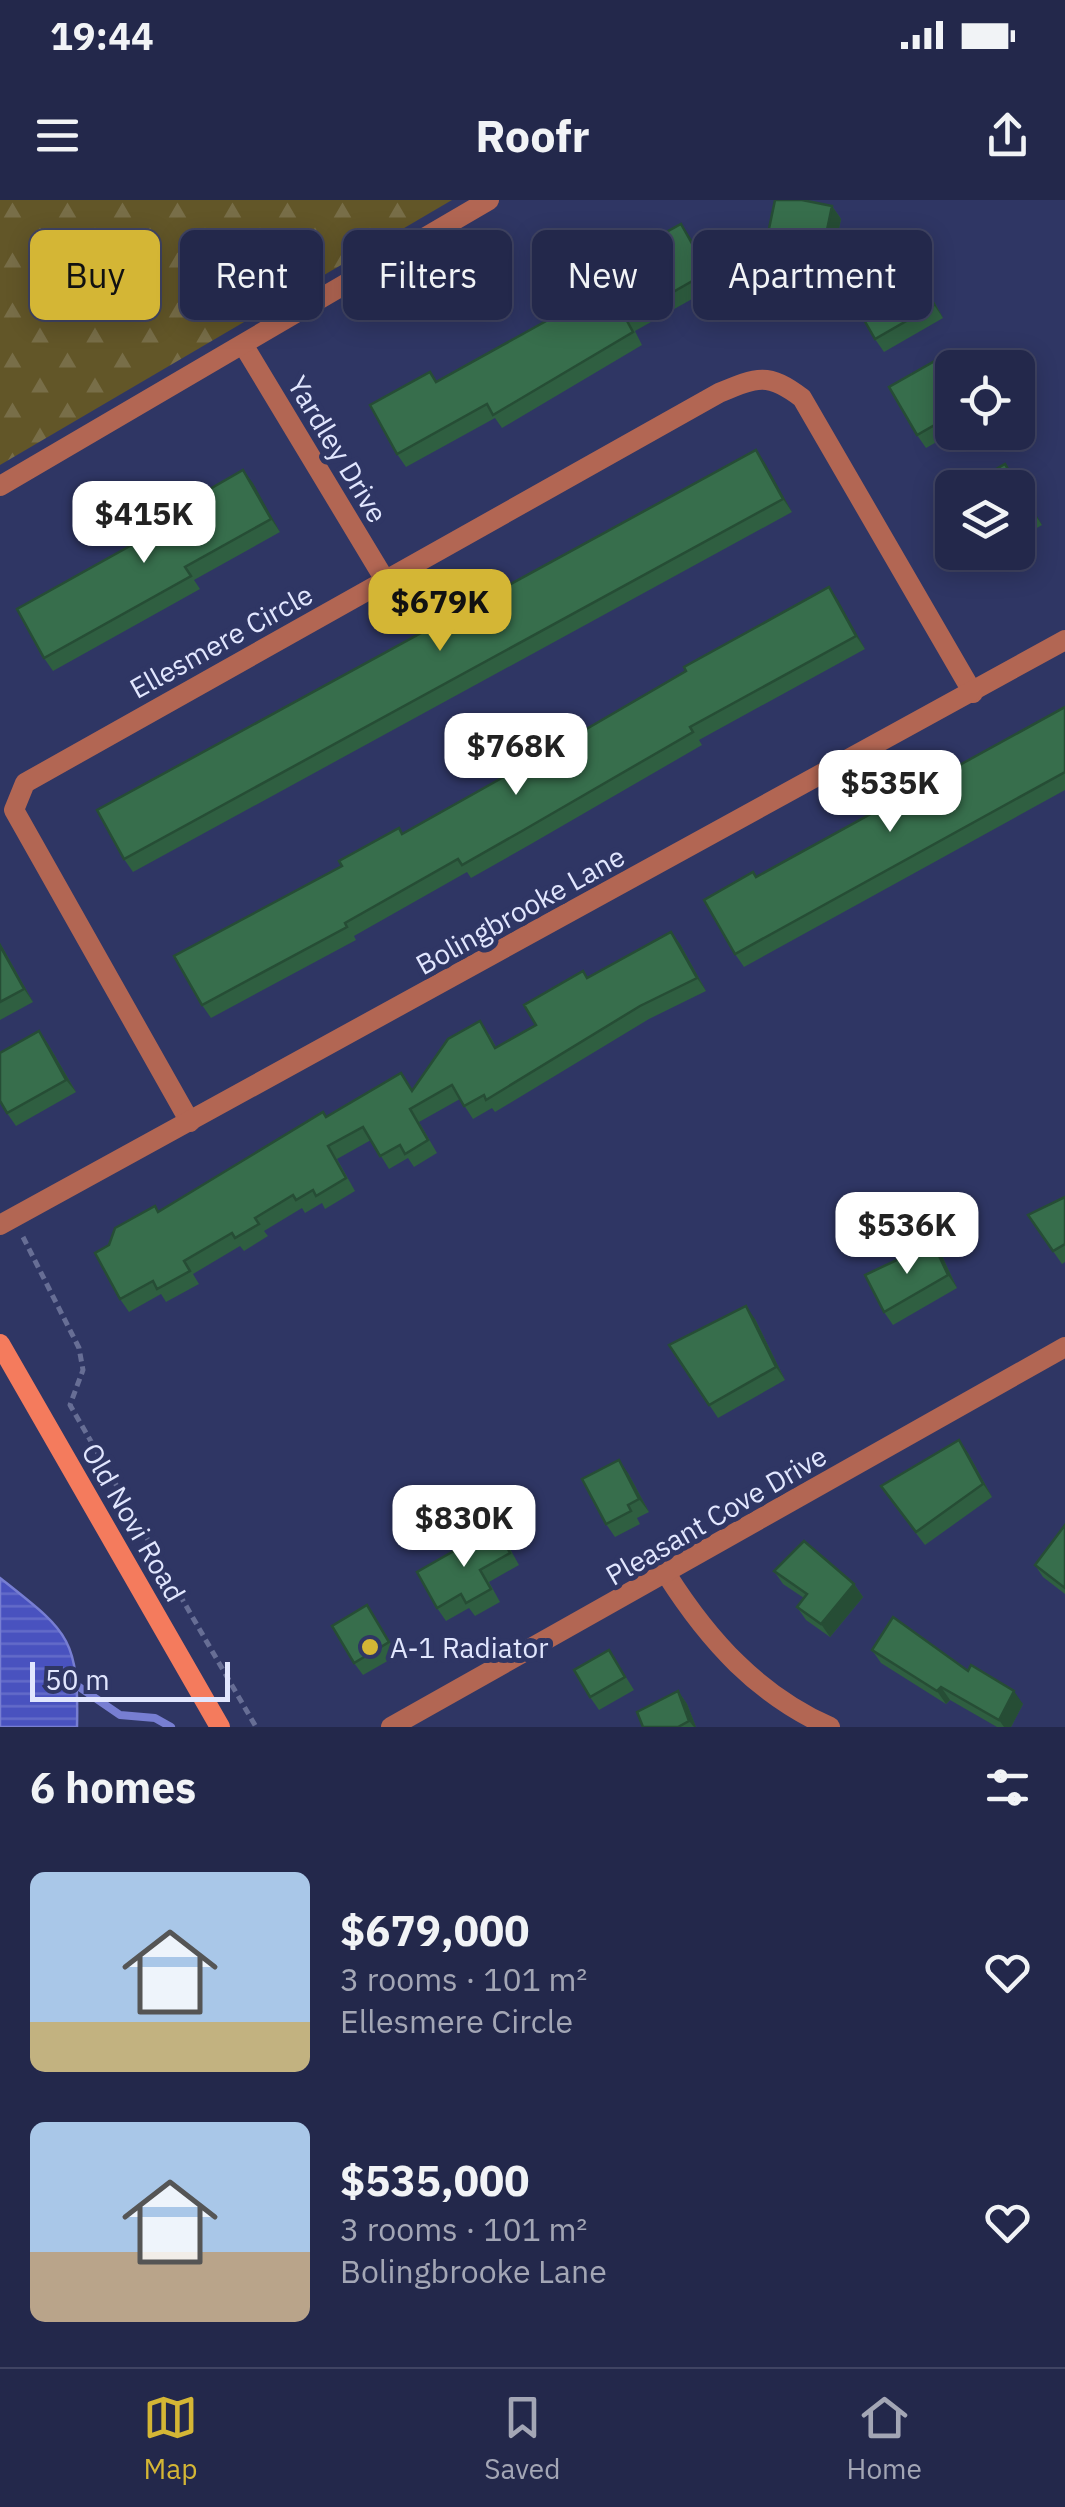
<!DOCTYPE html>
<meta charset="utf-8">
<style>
body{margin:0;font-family:"IBM Plex Sans",sans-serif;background:#2f3455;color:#f1f3f6;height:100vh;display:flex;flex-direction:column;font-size:38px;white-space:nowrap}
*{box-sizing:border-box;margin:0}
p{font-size:32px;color:#a3a6b5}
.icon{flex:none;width:55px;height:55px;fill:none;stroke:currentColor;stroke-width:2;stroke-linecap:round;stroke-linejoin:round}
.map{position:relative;height:1527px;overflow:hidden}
.panel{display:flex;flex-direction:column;background:#23284b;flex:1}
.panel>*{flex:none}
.guide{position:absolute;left:30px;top:30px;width:1005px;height:90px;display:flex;gap:20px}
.controls{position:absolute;left:935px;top:150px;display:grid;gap:20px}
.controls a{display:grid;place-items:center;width:100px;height:100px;border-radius:15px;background:#23284b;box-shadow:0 5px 25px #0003,0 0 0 2px #404463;font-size:50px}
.scale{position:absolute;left:30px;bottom:25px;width:200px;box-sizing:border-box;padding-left:10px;border:5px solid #e1e6fe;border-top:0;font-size:28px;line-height:35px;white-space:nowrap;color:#e1e6fe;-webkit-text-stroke:8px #2f3664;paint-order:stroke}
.price{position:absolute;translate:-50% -85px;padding:0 22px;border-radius:20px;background:#fff;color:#222;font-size:32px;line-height:65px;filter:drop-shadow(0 2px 5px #0008)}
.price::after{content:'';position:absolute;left:50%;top:60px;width:30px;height:22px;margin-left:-15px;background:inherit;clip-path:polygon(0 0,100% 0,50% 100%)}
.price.current{background:#d4b635;color:#111}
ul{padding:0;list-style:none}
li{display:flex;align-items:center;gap:30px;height:250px;padding:0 30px}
li span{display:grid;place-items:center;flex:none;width:280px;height:200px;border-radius:15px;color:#555}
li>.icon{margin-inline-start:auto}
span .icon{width:120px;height:120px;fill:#fffc;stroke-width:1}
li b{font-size:42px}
h2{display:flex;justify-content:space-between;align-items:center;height:120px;padding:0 30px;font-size:42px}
.pill{padding:0 35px;border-radius:15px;background:#23284b;box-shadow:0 5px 25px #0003,0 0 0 2px #404463;font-size:35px;line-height:90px}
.pill.current{background:#d4b635;color:#111}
.status{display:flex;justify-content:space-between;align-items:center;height:70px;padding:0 50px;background:#23284b;direction:ltr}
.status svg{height:28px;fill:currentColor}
header{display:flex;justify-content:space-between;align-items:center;height:130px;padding:0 30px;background:#23284b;font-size:45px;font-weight:800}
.dock{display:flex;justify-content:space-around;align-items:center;height:140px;border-top:2px solid #404463;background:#23284b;font-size:28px;color:#a3a6b5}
.dock a{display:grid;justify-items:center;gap:5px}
.dock .current{color:#d4b635}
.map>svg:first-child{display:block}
.forest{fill:url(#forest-firs)}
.water{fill:url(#water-rules);stroke:#777ed2;stroke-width:2.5}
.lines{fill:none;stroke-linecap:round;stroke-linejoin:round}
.stream{stroke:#777ed2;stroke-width:8}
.path{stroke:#676e95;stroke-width:5;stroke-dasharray:8 5;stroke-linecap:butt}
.street{stroke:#b26653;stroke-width:20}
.secondary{stroke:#f47b5d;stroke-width:20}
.wall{fill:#2f5f41}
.shaded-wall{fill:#264d35}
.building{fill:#376e4c;stroke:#264d35;stroke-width:2.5}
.poi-dot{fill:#d4b635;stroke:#2f3664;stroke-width:4}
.labels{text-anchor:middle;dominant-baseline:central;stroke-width:10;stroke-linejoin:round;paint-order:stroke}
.street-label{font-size:28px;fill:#e1e6fe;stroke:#2f3664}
.poi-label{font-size:28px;fill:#e1e6fe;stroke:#2f3664;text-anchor:start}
</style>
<div class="status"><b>19:44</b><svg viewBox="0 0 49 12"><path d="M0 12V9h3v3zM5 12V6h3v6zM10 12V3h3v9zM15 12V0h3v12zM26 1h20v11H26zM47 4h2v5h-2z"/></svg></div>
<header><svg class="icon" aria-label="menu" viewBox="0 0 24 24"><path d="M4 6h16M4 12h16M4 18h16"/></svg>Roofr<svg class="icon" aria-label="share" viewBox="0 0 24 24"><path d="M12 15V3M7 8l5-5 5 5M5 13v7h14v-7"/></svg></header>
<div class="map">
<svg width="1065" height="1527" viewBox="0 0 1065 1527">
<defs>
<pattern id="forest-firs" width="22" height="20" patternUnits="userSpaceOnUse" patternTransform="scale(2.5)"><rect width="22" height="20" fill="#625628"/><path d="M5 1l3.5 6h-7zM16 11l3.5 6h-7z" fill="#786e48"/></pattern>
<pattern id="water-rules" width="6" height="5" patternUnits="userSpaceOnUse" patternTransform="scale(2.5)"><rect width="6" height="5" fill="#4952bf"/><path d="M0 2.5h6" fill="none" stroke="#636bc9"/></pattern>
</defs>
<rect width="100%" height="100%" fill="#2f3664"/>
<polygon class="forest" points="0,0 452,0 0,265"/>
<path class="water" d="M0,1378C68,1432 79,1437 77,1527H0Z"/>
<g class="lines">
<polyline class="stream" points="69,1480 120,1515 155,1518 171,1527"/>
<polyline class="path" points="23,1037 79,1148 83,1170 70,1205 256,1527"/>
<g class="street">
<polyline points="244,146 385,380"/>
<polyline points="0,286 489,0"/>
<path d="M190,922L14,610L25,583L719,193C757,177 768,172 802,198L973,493"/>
<polyline points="0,1025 1065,440"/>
<path d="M667,1375C709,1441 758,1495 830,1527"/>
<polyline points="391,1527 1065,1147"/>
</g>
<polyline class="secondary" points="0,1144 220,1527"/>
</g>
<g class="wall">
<polygon points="832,6 841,19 827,86 771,75 762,62"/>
<polygon points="690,37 717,85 635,131 642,145 502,228 495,218 406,267 397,254 430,172 437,182 548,120"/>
<polygon points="916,69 943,118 884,152 875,139"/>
<polygon points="949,153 959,168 952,168 952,232 954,232 926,248 917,235"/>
<polygon points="756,250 792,312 133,672 124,659"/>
<polygon points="1005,264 1042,325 1018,339 1018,288"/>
<polygon points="243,270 280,332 194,380 200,389 53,471 44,458 189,313"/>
<polygon points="977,352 993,352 982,359"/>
<polygon points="829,387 865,449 699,540 702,545 531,644 471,678 467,672 354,736 356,740 211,818 202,805 403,633 516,570"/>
<polygon points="1065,507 1065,590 744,767 735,754 756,677"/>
<polygon points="671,732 680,744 706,791 649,819 495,912 492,908 473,919 460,899 419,922 437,953 414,967 408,958 389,969 371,940 337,959 355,991 325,1009 322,1003 305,1013 302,1008 264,1031 268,1036 244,1051 240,1046 193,1074 199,1084 166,1102 161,1094 129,1112 120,1099 109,1045 326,916 413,890 489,834 496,847 536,825 588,778"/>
<polygon points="0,743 33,802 0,820"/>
<polygon points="39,831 48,844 76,892 16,926 7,913"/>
<polygon points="1065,997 1065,1062 1062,1064 1028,1015"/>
<polygon points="933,1043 942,1056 957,1088 893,1125 884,1112"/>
<polygon points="755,1119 785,1180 718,1218 669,1145"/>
<polygon points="968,1253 992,1297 925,1345 890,1299"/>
<polygon points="628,1273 649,1312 637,1318 640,1324 615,1337 606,1324"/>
<polygon points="1065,1325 1065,1394 1043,1377 1035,1365"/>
<polygon points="505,1340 519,1365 489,1382 500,1402 475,1416 469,1408 446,1421 437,1408"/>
<polygon points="774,1371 854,1384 863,1397 830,1437 806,1420 797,1407 804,1398 783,1384"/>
<polygon points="367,1405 398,1455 363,1475 354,1463"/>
<polygon points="609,1450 634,1490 599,1510 590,1497"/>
<polygon points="872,1450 968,1471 1023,1504 1011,1527 997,1527 950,1500 946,1504 881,1463"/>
<polygon points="678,1491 687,1504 696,1527 643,1527"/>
</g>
<g class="shaded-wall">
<polygon points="832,6 841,19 827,86 818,73"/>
<polygon points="681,24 690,37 717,85 708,72"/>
<polygon points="907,56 916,69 943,118 934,105"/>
<polygon points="756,250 765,263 792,312 783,299"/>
<polygon points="1005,264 1014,276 1042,325 1033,312"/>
<polygon points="243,270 253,283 280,332 271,319"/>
<polygon points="829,387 838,400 865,449 856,436"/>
<polygon points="671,732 680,744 706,791 697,778"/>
<polygon points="0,743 33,802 24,789 0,746"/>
<polygon points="39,831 48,844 76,892 66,880"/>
<polygon points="933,1043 942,1056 957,1088 948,1075"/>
<polygon points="746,1106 755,1119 785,1180 776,1167"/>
<polygon points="959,1240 968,1253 992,1297 983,1284"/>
<polygon points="619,1260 628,1273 649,1312 639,1299"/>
<polygon points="854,1384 863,1397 830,1437 821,1424"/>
<polygon points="941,1487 950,1500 946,1504 937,1491"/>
<polygon points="678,1491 687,1504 696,1527 694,1527 689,1521"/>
<polygon points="1014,1491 1023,1504 1011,1527 1004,1527 999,1520"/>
</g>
<g class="building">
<polygon points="775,0 802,0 832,6 818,73 762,62"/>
<polygon points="681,24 708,72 626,119 633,132 493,215 487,204 397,254 370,205 430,172 436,182 548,120 629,71 621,57"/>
<polygon points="907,56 934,105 875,139 847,90"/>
<polygon points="949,153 958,168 952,168 952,215 917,235 889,187"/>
<polygon points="756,250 783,299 124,659 97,610"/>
<polygon points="1005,264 1033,312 1018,321 1018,288 963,288"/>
<polygon points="243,270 271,319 185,367 191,376 44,458 17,409 189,313 184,304"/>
<polygon points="952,293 952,310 945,297"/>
<polygon points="829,387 856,436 690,527 693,532 522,631 462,665 458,659 345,723 347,727 202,805 174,756 342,666 339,661 399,628 402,634 516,570 686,471 684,467"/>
<polygon points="1065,507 1065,572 735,754 704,700 753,672 756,677"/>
<polygon points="671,732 697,778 640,806 486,900 484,895 464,906 452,885 410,909 428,940 405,954 400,945 380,956 363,927 328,946 346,978 316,996 313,990 296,1000 293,995 255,1018 259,1024 235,1038 232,1033 184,1061 190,1071 157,1089 153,1081 120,1099 95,1053 109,1045 115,1028 155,1006 158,1012 323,912 326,917 401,873 412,891 448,839 480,821 495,848 536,825 524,805 583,771 587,778"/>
<polygon points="0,746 24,789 0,802"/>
<polygon points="39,831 66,880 7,913 0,901 0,853"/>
<polygon points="1065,997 1065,1044 1053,1051 1028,1015"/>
<polygon points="933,1043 948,1075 884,1112 865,1075"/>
<polygon points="746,1106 776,1167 709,1205 669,1145"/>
<polygon points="959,1240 983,1284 916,1332 881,1286"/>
<polygon points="619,1260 639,1299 628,1305 631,1311 606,1324 582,1279"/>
<polygon points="1065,1325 1065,1388 1035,1365"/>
<polygon points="496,1327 510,1353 480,1370 491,1389 466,1403 461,1394 437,1408 417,1372"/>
<polygon points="804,1341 854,1384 821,1424 797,1407 807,1394 774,1371"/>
<polygon points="367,1405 389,1442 354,1463 332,1426"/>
<polygon points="893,1417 968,1471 971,1465 1014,1491 999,1520 941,1487 937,1491 872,1450"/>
<polygon points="609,1450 625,1477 590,1497 574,1470"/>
<polygon points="678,1491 689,1521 678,1527 643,1527 637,1512"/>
</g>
<circle class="poi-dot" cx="370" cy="1447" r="10"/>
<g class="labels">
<g class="street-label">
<text transform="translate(338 249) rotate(59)">Yardley Drive</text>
<text transform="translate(221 441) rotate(-29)">Ellesmere Circle</text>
<text transform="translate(520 710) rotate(-29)">Bolingbrooke Lane</text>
<text transform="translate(716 1315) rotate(-30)">Pleasant Cove Drive</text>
<text transform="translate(134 1322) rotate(60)">Old Novi Road</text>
</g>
<g class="poi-label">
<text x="390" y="1447">A-1 Radiator</text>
</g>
</g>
</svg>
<div class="controls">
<a><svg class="icon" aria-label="locate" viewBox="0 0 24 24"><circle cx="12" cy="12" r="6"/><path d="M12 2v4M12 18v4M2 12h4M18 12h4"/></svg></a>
<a><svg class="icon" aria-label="layers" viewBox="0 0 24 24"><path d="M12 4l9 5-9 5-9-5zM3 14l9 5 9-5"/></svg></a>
</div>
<div class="scale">50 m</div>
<b class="price" style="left:144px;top:366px">$415K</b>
<b class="price current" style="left:440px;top:454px">$679K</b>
<b class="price" style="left:516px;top:598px">$768K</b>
<b class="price" style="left:890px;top:635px">$535K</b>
<b class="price" style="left:907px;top:1077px">$536K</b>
<b class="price" style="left:464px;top:1370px">$830K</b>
<div class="guide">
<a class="pill current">Buy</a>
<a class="pill">Rent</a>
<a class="pill">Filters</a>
<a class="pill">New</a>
<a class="pill">Apartment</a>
</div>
</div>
<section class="panel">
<h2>6 homes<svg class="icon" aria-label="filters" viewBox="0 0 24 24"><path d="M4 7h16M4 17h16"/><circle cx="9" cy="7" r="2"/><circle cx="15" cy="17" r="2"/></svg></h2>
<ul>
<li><span style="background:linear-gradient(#a9c7e8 75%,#c2b280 0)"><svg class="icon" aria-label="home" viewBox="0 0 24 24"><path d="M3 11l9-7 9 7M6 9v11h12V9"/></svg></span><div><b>$679,000</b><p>3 rooms · 101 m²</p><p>Ellesmere Circle</p></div><svg class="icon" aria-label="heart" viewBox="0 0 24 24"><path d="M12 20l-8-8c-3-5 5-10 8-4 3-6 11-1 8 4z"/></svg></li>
<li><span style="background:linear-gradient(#a9c7e8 65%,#b9a48a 0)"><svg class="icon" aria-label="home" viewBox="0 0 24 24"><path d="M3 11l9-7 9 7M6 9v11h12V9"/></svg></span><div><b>$535,000</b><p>3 rooms · 101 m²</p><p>Bolingbrooke Lane</p></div><svg class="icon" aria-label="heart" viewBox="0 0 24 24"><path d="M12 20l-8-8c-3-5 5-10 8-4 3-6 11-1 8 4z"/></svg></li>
</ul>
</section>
<nav class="dock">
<a class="current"><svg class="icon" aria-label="map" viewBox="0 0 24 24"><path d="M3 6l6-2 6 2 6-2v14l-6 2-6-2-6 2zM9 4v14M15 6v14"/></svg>Map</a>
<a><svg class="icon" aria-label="saved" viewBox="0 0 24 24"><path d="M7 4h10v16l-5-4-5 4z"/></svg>Saved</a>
<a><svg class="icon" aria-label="home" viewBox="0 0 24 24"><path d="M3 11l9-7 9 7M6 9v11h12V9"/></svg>Home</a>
</nav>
